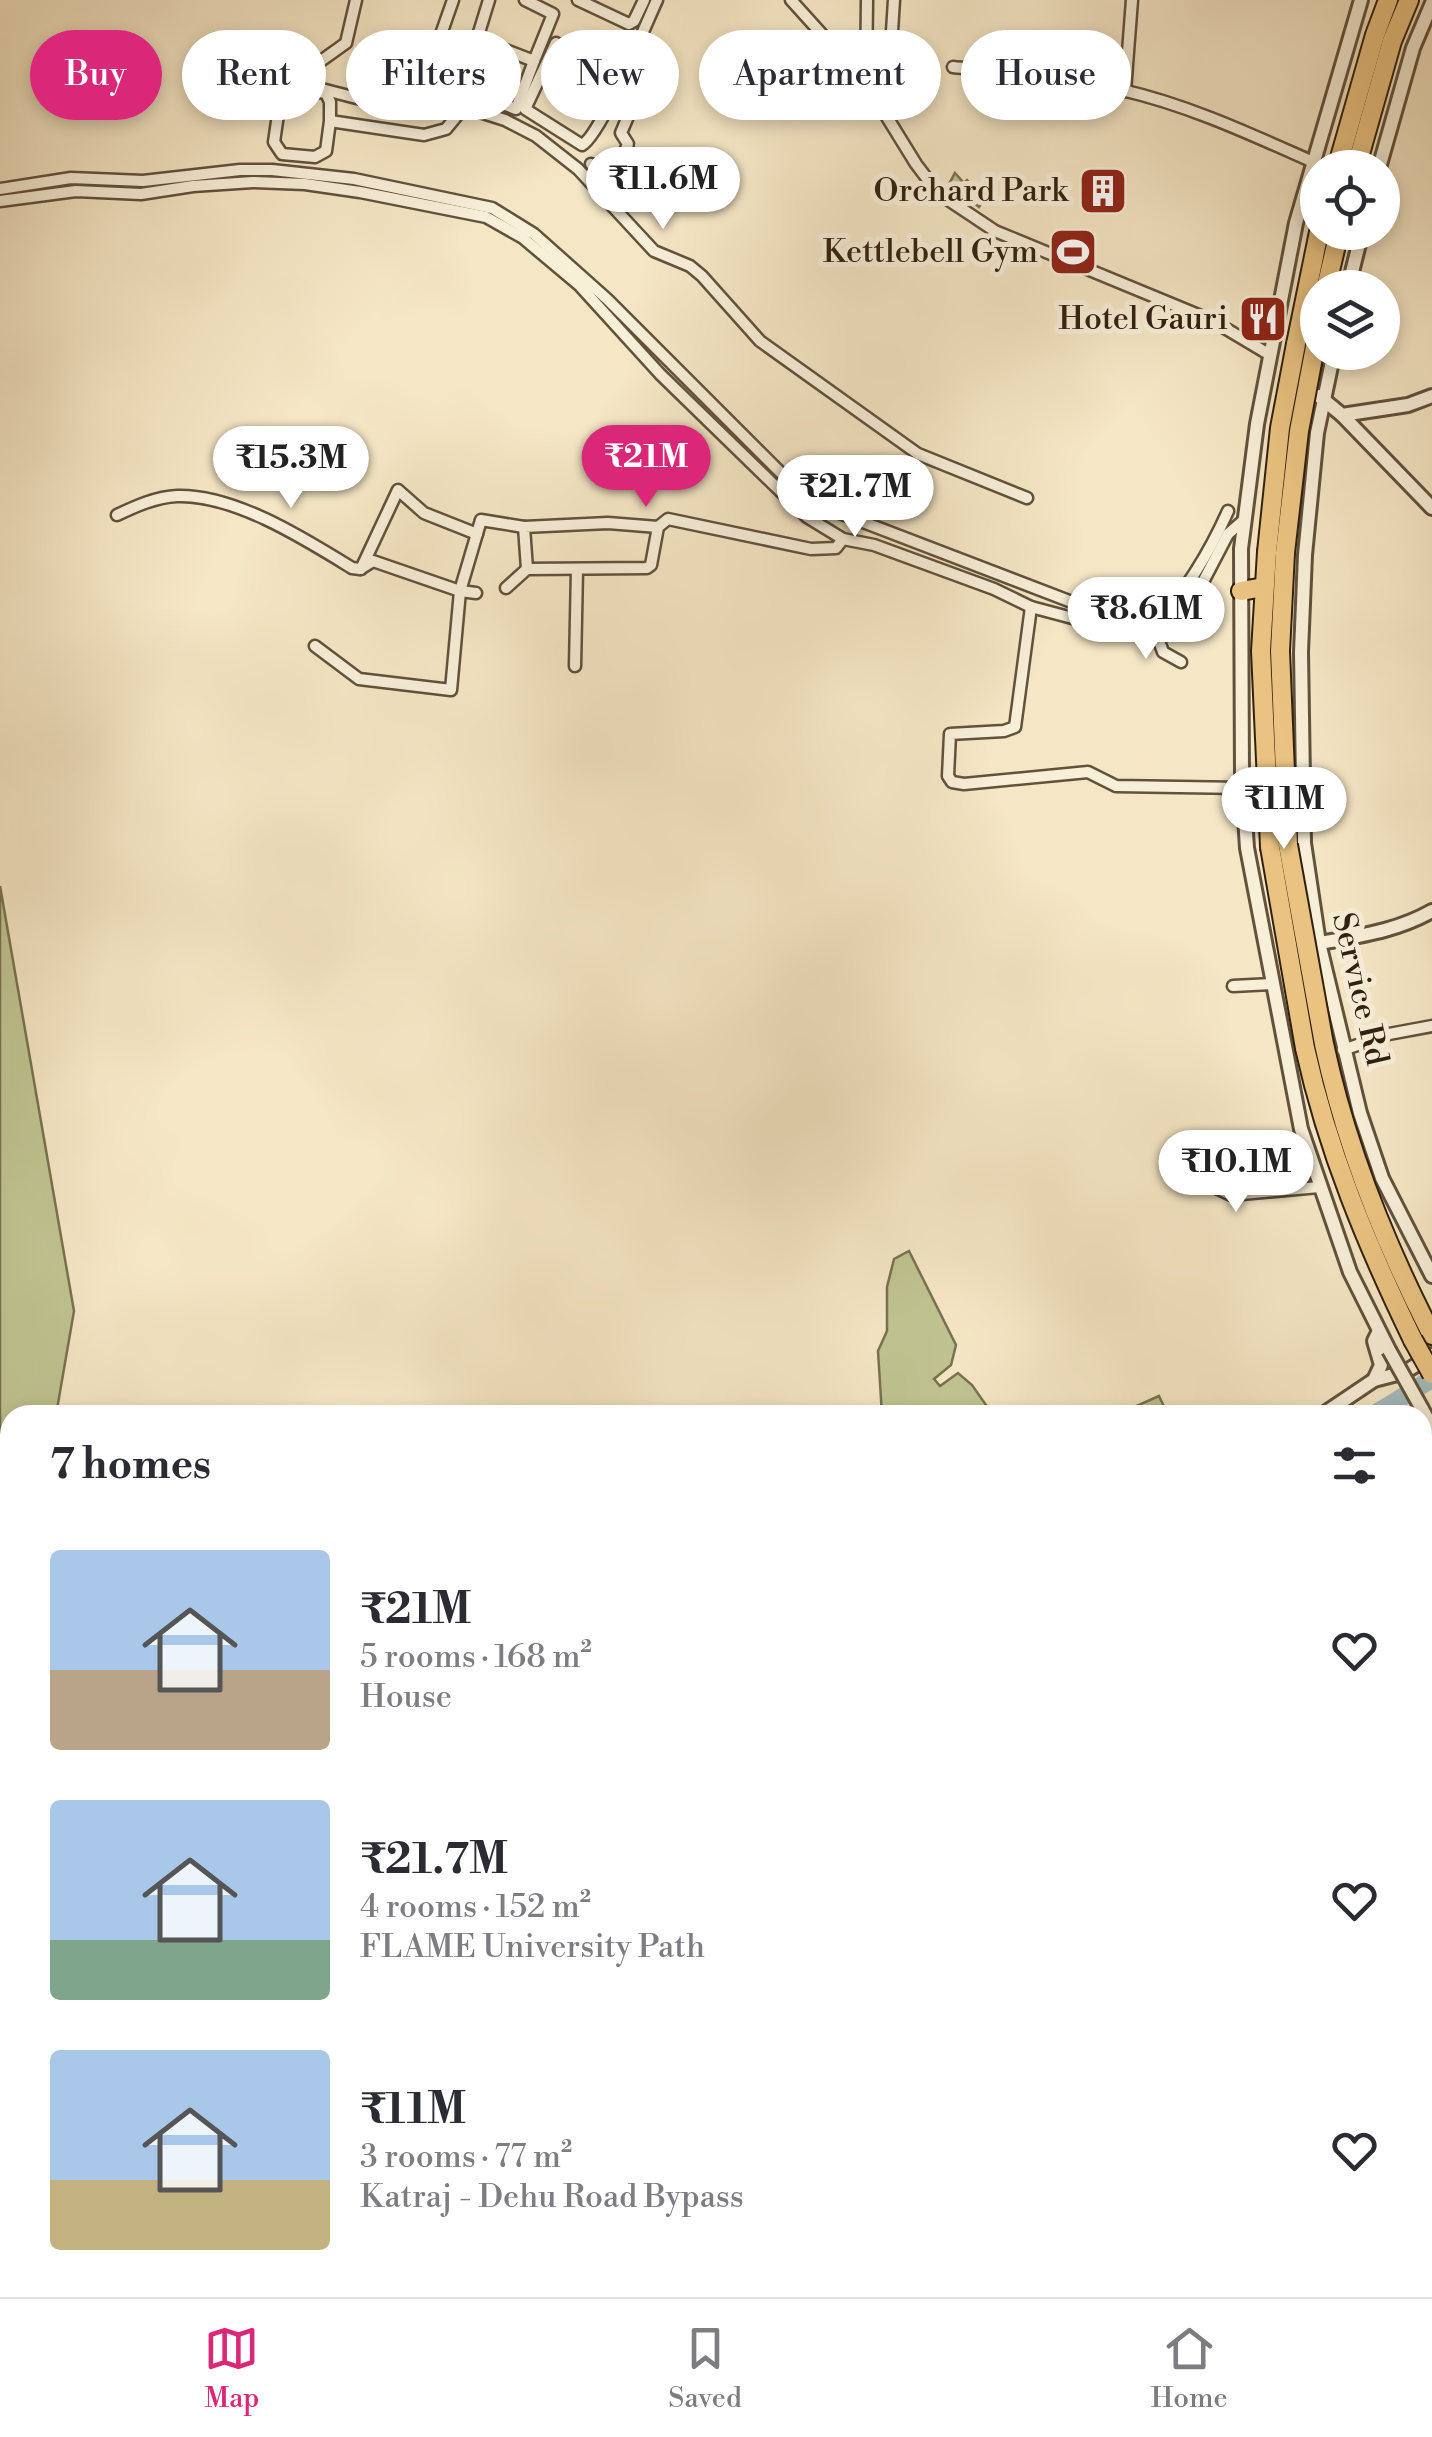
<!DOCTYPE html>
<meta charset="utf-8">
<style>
body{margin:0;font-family:"Libre Bodoni",serif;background:#f2f2f3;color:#2b2b33;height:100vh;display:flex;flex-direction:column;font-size:38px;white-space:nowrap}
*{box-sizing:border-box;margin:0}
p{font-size:32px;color:#7c7c81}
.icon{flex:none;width:55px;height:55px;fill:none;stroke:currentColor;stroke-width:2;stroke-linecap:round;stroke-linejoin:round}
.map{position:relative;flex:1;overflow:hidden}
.details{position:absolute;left:0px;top:1405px;width:1432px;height:892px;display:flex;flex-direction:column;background:#fff;border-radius:30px 30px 0 0;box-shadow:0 5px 15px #0003}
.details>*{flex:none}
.top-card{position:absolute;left:30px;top:30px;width:1372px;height:90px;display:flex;gap:20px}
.fabs{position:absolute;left:1300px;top:150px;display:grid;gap:20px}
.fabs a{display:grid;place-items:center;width:100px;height:100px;border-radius:50%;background:#fff;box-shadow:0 5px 15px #0003;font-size:50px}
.price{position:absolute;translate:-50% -85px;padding:0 22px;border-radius:35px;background:#fff;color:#222;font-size:32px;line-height:65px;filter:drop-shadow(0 2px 5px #0008)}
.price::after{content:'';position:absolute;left:50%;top:60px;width:30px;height:22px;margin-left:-15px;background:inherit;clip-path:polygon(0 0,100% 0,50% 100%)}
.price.on{background:#db2777;color:#fff}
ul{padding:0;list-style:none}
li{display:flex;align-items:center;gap:30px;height:250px;padding:0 50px}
li span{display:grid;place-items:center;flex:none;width:280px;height:200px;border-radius:10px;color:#555}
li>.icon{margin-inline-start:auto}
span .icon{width:120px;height:120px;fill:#fffc;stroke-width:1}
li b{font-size:42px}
h2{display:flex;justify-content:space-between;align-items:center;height:120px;padding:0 50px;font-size:42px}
.pill{padding:0 35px;border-radius:45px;background:#fff;box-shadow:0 5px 15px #0003;font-size:35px;line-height:90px}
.pill.on{background:#db2777;color:#fff}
.dock{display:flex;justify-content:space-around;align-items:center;height:140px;border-top:2px solid #e1e1e2;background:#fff;font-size:28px;color:#7c7c81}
.dock a{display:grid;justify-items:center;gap:5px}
.dock .on{color:#db2777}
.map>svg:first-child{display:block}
.green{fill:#c0c492;stroke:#787250;stroke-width:2.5}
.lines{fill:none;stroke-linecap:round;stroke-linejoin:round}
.river{stroke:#a3bcc0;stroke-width:18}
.minor-casing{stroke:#61523c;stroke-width:15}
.tertiary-casing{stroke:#61523c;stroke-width:18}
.primary-casing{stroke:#30210f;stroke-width:20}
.trunk-casing{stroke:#30210f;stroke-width:22}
.minor{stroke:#f8efd9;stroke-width:10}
.tertiary{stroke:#f8efd9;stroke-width:12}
.primary{stroke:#eac382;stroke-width:15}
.trunk{stroke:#eac382;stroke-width:18}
.tertiary-bridge-casing{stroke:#61523c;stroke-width:18;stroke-linecap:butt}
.trunk-bridge-casing{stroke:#30210f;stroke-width:22;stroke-linecap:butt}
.tertiary-bridge{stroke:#f8efd9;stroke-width:12}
.trunk-bridge{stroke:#eac382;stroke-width:18}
.labels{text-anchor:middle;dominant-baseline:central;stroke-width:10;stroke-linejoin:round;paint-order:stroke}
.poi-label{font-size:32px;fill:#30210f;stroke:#f8efd9;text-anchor:end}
.street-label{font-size:32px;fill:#30210f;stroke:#f8efd9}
</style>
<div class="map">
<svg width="1432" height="2297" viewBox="0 0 1432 2297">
<rect width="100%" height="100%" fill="#f5e6c5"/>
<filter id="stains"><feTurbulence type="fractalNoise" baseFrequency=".002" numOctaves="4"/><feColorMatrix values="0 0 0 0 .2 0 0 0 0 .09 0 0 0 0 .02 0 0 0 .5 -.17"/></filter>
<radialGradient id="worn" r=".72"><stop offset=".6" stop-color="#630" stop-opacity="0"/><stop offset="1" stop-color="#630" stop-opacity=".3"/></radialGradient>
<g class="green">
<polygon points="718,56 733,70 717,88 705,79"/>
<polygon points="955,173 964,183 967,180 974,188 979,186 991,191 979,207 949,184"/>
<polygon points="0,886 74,1311 56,1415 10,1415 10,1689 0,1748"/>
<polygon points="909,1251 956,1345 951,1365 934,1379 940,1386 958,1373 972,1385 993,1415 882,1415 878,1351 887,1331 887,1287 894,1259"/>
<polygon points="1159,1396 1168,1415 1138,1415 1134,1407"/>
<polygon points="325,2288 376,2291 374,2297 323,2297"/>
</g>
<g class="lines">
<g class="river">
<polyline points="1373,1415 1432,1379"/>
<polyline points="918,2297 927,2288"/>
</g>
<g class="minor-casing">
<g id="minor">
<polyline points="356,0 346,43 311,68 306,85 376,103 388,103 413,63"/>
<polyline points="453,0 439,40 453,45 440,81 516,109 534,61 477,39 489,0"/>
<polyline points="525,0 553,14 534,61"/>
<polyline points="578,0 629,24 634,21 644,0"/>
<polyline points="791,0 866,83 916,164 938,193 995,231 1213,321 1270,355"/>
<polyline points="867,53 891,47 894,0"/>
<path d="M953,67C1010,73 1066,78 1122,90C1188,105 1250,134 1311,161"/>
<polyline points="623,73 630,85 643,65 668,78 657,104 637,95 630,85"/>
<polyline points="866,83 867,0"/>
<polyline points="1125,91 1132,0"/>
<path d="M612,97L600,86L592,63L556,43L525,109L582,145C601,135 645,26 657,0"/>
<polyline points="330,121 330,102 326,93 295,89 281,94 274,142 282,154 315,157 326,151 330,121 424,135 446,129 464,107 505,120 536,136 578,169 654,251 690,266 702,276 760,341 918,454 1027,498"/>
<polyline points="591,164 612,173 617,171 628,144 621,133 637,95"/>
<path d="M0,189L71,178L143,181L240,170H272L354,179L492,208L534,234L607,299L801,493L824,507L1103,614C1117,616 1136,621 1150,618C1179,611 1216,538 1228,511"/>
<polyline points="0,201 76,191 141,194 193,186 253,182 305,184 360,192 486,217 523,238 579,285 660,374 807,517 843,539 874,545 994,589 1031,607 1095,624 1154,627 1175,618 1192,603 1228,534 1244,520"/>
<path d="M117,515C136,506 156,497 177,496C234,494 305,539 352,568L360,569L373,561L460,591L476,593"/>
<polyline points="361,569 398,490 424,513 477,534"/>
<polyline points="527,569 524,527 608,523 658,527"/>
<polyline points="506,588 527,569 647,568 651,565 658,527 668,519 811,549 836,548 843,539"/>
<polyline points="1031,607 1015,727 1004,731 950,734 948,776 952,782 964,784 1088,772 1116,786 1243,788"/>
<polyline points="1154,627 1163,652 1181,662"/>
<polyline points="315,646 359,679 451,690 460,591 481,520 524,527"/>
<polyline points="575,666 577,570"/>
<polyline points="1233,986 1272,984"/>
<polyline points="1343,1050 1389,1034 1432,1026"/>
<polyline points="1169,1161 1207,1166 1216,1188 1231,1195 1319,1187"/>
<polyline points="1422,1953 1432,1953"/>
<polyline points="1422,1993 1432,2006"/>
<polyline points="1422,2113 1432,2113"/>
<polyline points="514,2288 516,2297"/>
<polyline points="1223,2288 1228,2297"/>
<polyline points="445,2297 450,2288"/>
<polyline points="1273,2297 1290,2288"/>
</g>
</g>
<g class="tertiary-casing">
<g id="tertiary">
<polyline points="1361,0 1296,223 1257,424 1241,549 1242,772 1247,848 1301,1129 1350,1272 1389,1350"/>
<polyline points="1379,168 1413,48 1432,3"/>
<polyline points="1348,288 1362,232"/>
<polyline points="1334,352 1317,433 1305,555 1301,652 1304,843 1319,943 1360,1113 1382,1178 1432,1276"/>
<polyline points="1319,396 1342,415 1408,405 1432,396"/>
<polyline points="1342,415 1432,508"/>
<path d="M1315,944C1357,936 1395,932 1432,911"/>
<polyline points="1374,1380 1381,1365 1374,1341 1378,1333"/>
<polyline points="1422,1409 1432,1427"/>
<polyline points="1322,1415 1374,1380 1405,1372 1432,1355"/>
<polyline points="529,2288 531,2297"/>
</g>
</g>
<g class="primary-casing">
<g id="primary">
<polyline points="1422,2239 1432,2238"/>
<polyline points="1319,2297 1331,2288"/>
</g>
</g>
<g class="trunk-casing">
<g id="trunk">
<polyline points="1337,168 1375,35 1388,0"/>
<polyline points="1356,168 1392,41 1409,0"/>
<polyline points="1326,288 1339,232"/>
<polyline points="1296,344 1319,232"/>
<polyline points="1267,552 1261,651 1270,847"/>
<polyline points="1285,553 1280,651 1288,845"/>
<polyline points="1241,591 1264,587"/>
<path d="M1324,1044C1346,1147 1384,1242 1432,1335"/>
<path d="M1305,1048C1328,1152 1367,1245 1413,1340"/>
</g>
</g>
<use href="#minor" class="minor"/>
<use href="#tertiary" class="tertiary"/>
<use href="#primary" class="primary"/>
<use href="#trunk" class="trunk"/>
<g class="tertiary-bridge-casing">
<polyline id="tertiary-bridge" points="1389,1350 1422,1409"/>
</g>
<g class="trunk-bridge-casing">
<g id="trunk-bridge">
<polyline points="1267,552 1280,428 1296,344"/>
<polyline points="1285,553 1299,431 1315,347"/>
<polyline points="1288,845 1324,1044"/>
<polyline points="1270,847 1305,1048"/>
<polyline points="1413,1340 1432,1374"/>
</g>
</g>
<use href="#tertiary-bridge" class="tertiary-bridge"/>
<use href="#trunk-bridge" class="trunk-bridge"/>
</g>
<defs>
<g id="building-square" transform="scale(2.5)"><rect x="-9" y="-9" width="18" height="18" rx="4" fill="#8f2418" stroke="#f8efd9"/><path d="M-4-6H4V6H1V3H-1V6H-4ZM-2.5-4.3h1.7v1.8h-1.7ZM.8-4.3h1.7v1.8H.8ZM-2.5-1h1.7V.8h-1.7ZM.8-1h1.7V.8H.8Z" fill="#fff"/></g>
<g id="stadium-square" transform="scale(2.5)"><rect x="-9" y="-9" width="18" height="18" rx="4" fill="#8f2418" stroke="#f8efd9"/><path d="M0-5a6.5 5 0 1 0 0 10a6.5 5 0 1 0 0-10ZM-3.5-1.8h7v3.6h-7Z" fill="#fff"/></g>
<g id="restaurant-square" transform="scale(2.5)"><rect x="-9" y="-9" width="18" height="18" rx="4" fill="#8f2418" stroke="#f8efd9"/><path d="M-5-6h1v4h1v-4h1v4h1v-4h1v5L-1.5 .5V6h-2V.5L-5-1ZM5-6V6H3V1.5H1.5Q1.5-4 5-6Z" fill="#fff"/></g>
</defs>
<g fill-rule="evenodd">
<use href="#building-square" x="1103" y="191"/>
<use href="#stadium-square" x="1073" y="252"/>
<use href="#restaurant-square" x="1263" y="319"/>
</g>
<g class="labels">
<g class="poi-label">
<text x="1068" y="191">Orchard Park</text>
<text x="1038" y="252">Kettlebell Gym</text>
<text x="1228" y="319">Hotel Gauri</text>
</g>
<g class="street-label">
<text transform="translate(1360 989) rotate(77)">Service Rd</text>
</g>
</g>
<rect width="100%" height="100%" filter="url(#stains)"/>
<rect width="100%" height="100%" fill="url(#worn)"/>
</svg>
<div class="fabs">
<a><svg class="icon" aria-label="locate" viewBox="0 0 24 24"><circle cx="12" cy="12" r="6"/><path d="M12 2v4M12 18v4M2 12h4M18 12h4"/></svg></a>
<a><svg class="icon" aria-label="layers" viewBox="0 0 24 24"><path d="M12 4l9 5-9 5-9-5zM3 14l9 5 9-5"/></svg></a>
</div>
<b class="price" style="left:663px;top:232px">₹11.6M</b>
<b class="price on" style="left:646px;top:510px">₹21M</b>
<b class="price" style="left:291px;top:511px">₹15.3M</b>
<b class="price" style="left:855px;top:540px">₹21.7M</b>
<b class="price" style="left:1146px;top:662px">₹8.61M</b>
<b class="price" style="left:1284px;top:852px">₹11M</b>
<b class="price" style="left:1236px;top:1215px">₹10.1M</b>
<div class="top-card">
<a class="pill on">Buy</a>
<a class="pill">Rent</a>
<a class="pill">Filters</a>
<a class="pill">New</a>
<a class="pill">Apartment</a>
<a class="pill">House</a>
</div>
<section class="details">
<h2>7 homes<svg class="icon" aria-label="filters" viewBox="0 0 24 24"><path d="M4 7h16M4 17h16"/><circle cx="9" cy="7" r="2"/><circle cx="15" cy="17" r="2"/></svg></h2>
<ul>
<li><span style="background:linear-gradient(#a9c7e8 60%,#b9a48a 0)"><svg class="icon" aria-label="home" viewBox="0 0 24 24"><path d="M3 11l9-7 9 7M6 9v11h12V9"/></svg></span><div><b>₹21M</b><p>5 rooms · 168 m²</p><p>House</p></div><svg class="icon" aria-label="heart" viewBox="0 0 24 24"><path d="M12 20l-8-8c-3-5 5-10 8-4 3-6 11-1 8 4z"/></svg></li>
<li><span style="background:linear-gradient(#a9c7e8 70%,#7fa58c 0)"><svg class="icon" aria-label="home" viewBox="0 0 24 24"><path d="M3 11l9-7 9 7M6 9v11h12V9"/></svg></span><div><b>₹21.7M</b><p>4 rooms · 152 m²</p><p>FLAME University Path</p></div><svg class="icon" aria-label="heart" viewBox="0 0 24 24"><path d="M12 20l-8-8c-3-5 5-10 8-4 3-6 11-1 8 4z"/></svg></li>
<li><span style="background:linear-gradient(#a9c7e8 65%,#c2b280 0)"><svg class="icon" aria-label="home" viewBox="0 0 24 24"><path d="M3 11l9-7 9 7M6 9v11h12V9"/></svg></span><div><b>₹11M</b><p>3 rooms · 77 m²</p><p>Katraj - Dehu Road Bypass</p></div><svg class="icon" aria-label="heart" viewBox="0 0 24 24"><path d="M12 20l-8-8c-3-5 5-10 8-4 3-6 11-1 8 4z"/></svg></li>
</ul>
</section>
</div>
<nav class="dock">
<a class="on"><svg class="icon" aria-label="map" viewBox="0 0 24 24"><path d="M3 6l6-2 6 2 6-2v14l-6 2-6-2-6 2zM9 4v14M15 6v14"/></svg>Map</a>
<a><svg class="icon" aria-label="saved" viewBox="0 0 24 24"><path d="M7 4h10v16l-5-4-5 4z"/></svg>Saved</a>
<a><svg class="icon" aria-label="home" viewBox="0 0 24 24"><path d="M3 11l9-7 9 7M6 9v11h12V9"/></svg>Home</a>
</nav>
